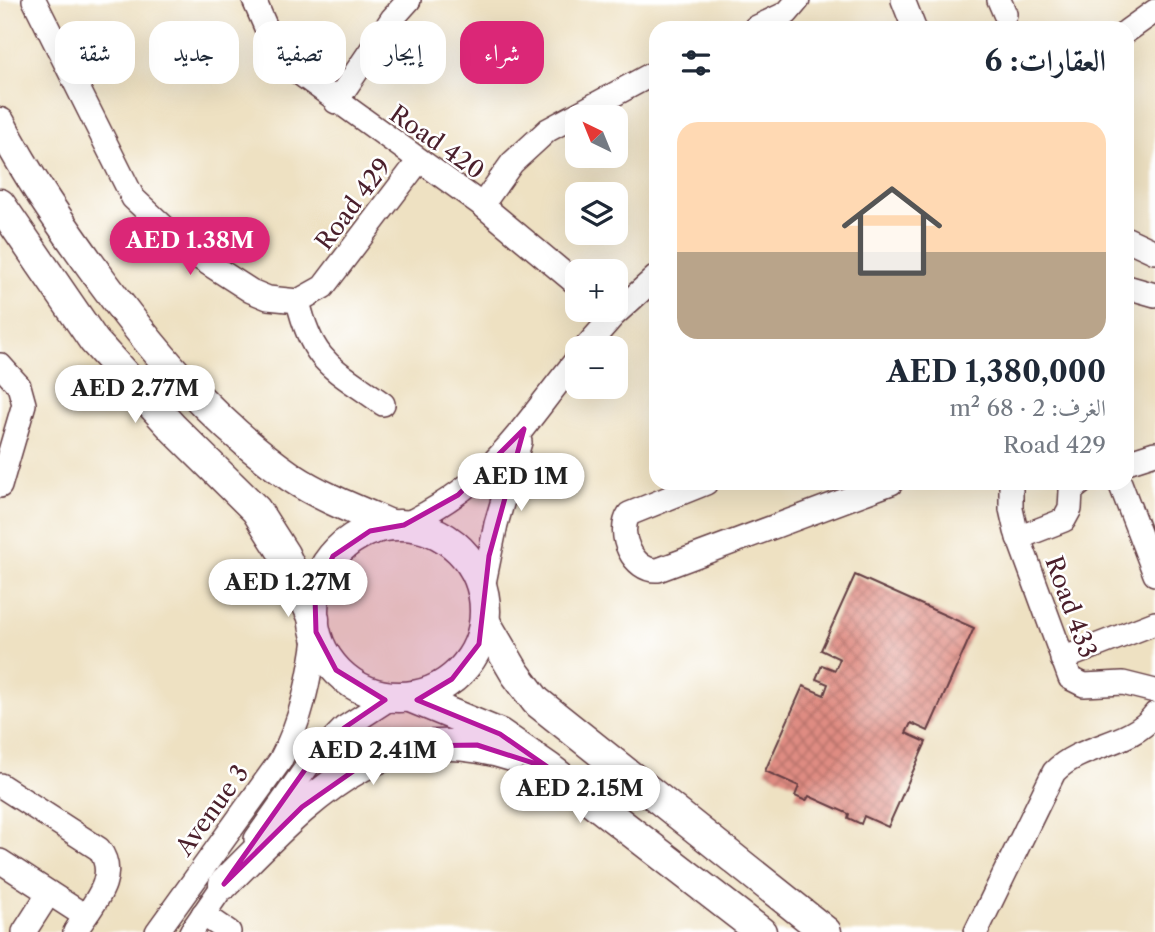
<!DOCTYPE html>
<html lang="ar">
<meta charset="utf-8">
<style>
body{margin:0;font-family:"Libre Caslon Text",Amiri,serif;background:#f2f2f3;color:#1f2937;direction:rtl;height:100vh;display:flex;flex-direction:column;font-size:26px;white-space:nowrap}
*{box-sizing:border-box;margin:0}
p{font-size:23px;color:#747a83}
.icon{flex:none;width:38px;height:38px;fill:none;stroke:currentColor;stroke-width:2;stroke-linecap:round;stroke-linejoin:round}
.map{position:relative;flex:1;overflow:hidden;direction:ltr}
.sheet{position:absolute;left:649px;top:21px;width:485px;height:469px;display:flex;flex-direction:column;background:#fff;border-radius:21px;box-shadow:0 7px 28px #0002;direction:rtl}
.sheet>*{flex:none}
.guide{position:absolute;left:21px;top:21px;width:523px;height:63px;direction:rtl;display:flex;gap:14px}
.needle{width:46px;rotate:317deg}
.buttons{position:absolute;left:565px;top:105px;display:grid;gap:14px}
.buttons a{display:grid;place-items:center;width:63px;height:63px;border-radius:14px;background:#fff;box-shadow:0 7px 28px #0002;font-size:35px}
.price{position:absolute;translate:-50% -60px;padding:0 16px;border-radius:24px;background:#fff;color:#222;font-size:23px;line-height:46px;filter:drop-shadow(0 2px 4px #0008)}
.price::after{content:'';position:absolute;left:50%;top:42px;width:21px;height:16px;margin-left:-10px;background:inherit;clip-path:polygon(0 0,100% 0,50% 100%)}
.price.selected{background:#db2777;color:#fff}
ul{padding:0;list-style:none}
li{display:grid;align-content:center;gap:14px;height:371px;padding:0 28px}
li+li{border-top:2px solid #e0e1e3}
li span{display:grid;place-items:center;height:217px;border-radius:21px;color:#555}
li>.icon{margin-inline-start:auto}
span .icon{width:126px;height:126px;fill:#fffc;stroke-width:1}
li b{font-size:30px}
h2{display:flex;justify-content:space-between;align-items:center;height:84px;padding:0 28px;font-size:30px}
.pill{padding:0 24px;border-radius:21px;background:#fff;box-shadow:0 7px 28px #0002;font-size:24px;line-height:63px}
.pill.selected{background:#db2777;color:#fff}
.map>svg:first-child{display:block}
.building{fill:url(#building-cross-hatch)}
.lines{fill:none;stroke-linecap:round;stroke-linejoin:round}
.minor-casing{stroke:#633c42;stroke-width:26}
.major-casing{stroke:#633c42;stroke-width:33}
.minor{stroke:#fff;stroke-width:23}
.major{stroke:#fff;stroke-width:30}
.marked{fill:#b5179e;fill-opacity:0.2;stroke:#b5179e;stroke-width:5;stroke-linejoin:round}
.labels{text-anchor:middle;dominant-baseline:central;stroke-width:5;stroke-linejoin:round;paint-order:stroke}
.street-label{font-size:24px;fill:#4a1f2b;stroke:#fff}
</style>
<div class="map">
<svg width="1155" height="932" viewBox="0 0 1155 932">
<defs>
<pattern id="building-cross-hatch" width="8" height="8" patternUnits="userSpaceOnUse" patternTransform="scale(1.75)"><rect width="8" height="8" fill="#df8c82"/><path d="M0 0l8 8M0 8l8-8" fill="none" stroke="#b7726b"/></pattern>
</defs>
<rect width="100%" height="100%" fill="#fff"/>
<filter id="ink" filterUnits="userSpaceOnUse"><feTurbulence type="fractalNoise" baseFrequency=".0143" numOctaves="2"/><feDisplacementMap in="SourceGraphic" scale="14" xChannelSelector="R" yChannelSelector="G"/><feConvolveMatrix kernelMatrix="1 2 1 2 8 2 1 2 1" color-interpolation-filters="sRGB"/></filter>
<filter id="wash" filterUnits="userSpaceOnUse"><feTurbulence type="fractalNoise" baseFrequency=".00686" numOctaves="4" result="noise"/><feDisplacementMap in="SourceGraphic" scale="28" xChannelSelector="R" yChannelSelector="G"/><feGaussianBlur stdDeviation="1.57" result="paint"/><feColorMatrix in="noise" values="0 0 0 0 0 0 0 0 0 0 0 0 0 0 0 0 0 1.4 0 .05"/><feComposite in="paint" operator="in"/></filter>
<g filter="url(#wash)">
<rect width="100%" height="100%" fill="#eee1c2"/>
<g id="blocks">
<polygon class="building" points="855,575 974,628 928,731 911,723 906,733 926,742 888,827 864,816 861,824 848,818 849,814 809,796 806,801 795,796 799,786 765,771 803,686 824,695 828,684 816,679 822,665 835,670 840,659 821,650"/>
</g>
</g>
<g filter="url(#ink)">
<use href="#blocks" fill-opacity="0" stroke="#633c42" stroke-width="2"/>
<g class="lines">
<g class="minor-casing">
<g id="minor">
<polyline points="34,0 133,198 192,253 251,291 268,298 298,301 323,287 418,162"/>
<polyline points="254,0 274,46 288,65 482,205 578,285"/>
<polyline points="903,0 914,28"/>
<polyline points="999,0 1005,14"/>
<polyline points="755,28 787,13 798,0"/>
<polyline points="1127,31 1155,11"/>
<polyline points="336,102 392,19 409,0"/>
<polyline points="482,205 512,163 548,130 656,72"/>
<polyline points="1127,239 1155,252"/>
<polyline points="1127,287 1155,295"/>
<path d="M298,301C313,365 334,368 383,404"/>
<polyline points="585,348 614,315 656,277"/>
<polyline points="0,365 19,386 24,404 0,486"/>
<polyline points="1127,462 1155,453"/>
<path d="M706,483L629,514C616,534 633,572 658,570L891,483"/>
<polyline points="1011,483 1011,509 1016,531 1070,678 1084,685 1123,683 1155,691"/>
<polyline points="1120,483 1155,574"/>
<path d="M404,525C495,481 517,432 578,358"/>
<polyline points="1018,538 1064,520 1070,509 1071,491 1081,483"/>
<polyline points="483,588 496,524 520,442"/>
<polyline points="1062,659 1155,623"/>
<path d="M0,785L99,849C121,878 90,907 75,932"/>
<polyline points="256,839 309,764 344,728 392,697"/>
<polyline points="0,861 85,916"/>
<polyline points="203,914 229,932"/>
<polyline points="24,932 49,893"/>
<path d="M157,932L280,761C302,720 310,678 316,632"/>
<polyline points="191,932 234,870"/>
<path d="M976,932L1054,772C1082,743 1130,747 1155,714"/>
</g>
</g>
<g class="major-casing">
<g id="major">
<path d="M0,123C26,174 58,220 91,266C148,345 210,421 291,477C321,497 358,511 391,525"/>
<polyline points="0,204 94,341 173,428 256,510 284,554 314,619"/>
<circle cx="399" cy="611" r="86"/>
<polyline points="485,622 515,673 536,701 826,932"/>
<polyline points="410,697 500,734 549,768 761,932"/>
<path d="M224,884C309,800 381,713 512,756"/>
</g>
</g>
<use href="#minor" class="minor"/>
<use href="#major" class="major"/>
</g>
</g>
<path class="marked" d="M524,429L489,556L479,644L452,679L417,700L500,734L549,768L477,745L409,746L372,758L302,807L224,884L309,764L344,728L385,700L336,670L316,632L315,597L333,556L370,531L404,525L458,495Z"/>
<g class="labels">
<g class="street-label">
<text transform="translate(437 142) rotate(35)">Road 420</text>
<text transform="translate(353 204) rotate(-53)">Road 429</text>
<text transform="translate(1071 607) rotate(70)">Road 433</text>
<text transform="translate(212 810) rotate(-54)">Avenue 3</text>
</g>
</g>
</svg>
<div class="buttons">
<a><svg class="needle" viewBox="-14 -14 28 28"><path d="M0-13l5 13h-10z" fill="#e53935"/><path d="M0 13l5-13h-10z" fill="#747a83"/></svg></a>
<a><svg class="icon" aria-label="layers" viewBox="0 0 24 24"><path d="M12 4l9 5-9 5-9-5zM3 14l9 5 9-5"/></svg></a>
<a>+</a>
<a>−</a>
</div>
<b class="price selected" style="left:190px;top:277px">AED 1.38M</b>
<b class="price" style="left:135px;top:425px">AED 2.77M</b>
<b class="price" style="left:521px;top:513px">AED 1M</b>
<b class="price" style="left:288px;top:619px">AED 1.27M</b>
<b class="price" style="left:373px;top:787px">AED 2.41M</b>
<b class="price" style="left:580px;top:825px">AED 2.15M</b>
<div class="guide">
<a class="pill selected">شراء</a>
<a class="pill">إيجار</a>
<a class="pill">تصفية</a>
<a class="pill">جديد</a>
<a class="pill">شقة</a>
</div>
<section class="sheet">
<h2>العقارات: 6<svg class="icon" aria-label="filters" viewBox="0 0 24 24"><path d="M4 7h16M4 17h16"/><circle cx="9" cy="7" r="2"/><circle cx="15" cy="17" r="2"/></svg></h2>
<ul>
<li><span style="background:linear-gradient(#ffd9b3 60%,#b9a48a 0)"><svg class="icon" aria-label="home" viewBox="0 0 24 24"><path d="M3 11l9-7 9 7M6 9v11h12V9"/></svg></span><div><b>AED 1,380,000</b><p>الغرف: 2 · 68 m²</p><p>Road 429</p></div></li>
</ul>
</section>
</div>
